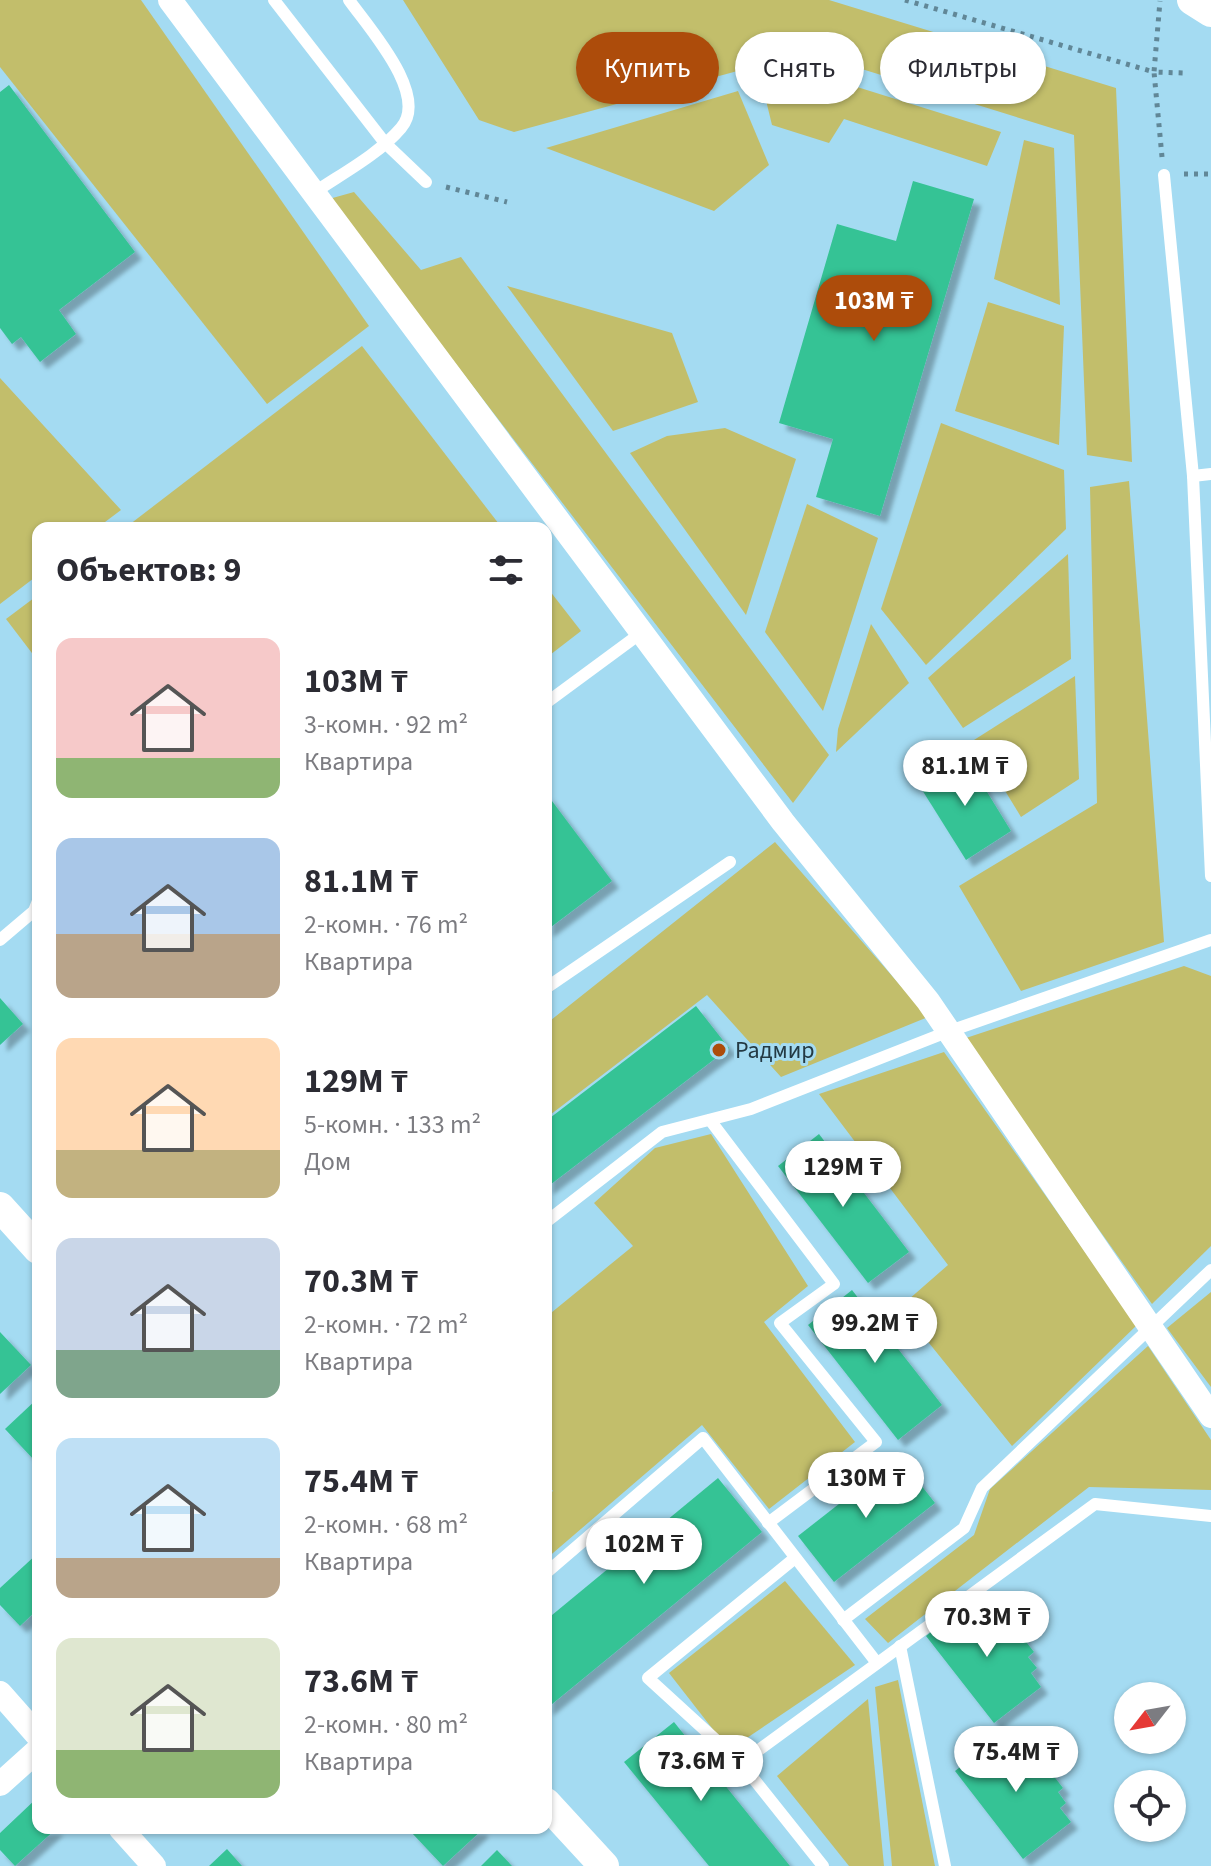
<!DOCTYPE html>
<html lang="ru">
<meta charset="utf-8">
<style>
body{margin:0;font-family:"Source Sans 3",sans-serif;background:#f7f7f7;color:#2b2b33;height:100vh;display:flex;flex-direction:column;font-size:30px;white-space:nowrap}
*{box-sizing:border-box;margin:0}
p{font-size:26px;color:#7c7c81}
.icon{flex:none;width:44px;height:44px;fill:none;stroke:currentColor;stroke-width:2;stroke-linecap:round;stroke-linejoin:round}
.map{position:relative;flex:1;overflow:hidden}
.panel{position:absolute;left:32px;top:522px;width:520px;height:1312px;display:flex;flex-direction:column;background:#fff;border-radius:16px;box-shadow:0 2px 6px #0004}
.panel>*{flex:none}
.hud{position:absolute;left:576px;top:32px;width:514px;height:72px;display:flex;gap:16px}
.needle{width:52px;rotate:239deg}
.controls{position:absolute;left:1114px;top:1682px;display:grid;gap:16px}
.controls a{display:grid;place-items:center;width:72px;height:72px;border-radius:50%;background:#fff;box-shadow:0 2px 6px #0004;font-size:40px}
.price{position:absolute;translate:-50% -68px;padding:0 18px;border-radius:28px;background:#fff;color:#222;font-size:26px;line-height:52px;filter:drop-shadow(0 2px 4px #0008)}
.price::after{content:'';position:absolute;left:50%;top:48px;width:24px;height:18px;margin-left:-12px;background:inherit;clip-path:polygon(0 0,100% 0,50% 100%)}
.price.selected{background:#ad4c0b;color:#fff}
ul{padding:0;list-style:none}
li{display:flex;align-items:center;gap:24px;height:200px;padding:0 24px}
li span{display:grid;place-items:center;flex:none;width:224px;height:160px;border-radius:16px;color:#555}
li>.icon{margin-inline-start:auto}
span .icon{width:96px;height:96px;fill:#fffc;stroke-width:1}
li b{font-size:34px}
h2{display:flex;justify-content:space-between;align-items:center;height:96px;padding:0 24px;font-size:34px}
.chip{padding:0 28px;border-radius:36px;background:#fff;box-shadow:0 2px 6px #0004;font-size:28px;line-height:72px}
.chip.selected{background:#ad4c0b;color:#fff}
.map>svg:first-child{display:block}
.green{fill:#c2be6b}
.building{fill:#36c395;filter:url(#shadow)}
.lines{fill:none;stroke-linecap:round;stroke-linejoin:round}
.path{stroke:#618797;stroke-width:5;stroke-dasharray:4 6;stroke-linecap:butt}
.service{stroke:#fff;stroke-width:12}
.minor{stroke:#fff;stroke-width:24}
.tertiary{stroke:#fff;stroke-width:30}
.poi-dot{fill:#ad4c0b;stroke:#a4dbf2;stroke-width:3}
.labels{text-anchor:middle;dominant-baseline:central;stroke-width:6;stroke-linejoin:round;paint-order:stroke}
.poi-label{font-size:24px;fill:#243a44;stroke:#a4dbf2;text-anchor:start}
</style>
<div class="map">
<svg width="1211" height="1866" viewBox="0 0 1211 1866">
<defs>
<filter id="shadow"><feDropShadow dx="7" dy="7" stdDeviation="2" flood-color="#0004"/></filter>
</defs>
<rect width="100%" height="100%" fill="#a4dbf2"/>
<g class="green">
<polygon points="0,0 141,0 369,326 267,404 0,67"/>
<polygon points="403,0 829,0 1116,88 1132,462 1087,455 1074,135 807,52 514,132 479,120"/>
<polygon points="806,71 1001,132 987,166 844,119 829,143 772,125 762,84"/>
<polygon points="738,91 769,165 714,211 546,148"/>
<polygon points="1024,140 1054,148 1060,305 994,279"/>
<polygon points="354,192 421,270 461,257 829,755 793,803 329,199"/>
<polygon points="507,286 672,333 698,402 613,431"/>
<polygon points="988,302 1064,326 1059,445 955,411"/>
<polygon points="362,346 502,528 125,528"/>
<polygon points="0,378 121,510 97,528 38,528 38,575 0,604"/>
<polygon points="941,423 1064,470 1066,529 926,665 881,609"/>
<polygon points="725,428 796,459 746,615 630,453 667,436"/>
<polygon points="1129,481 1164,942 1021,991 959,886 1097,803 1090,487"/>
<polygon points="807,504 878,538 823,711 765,632"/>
<polygon points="1068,554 1071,659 963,728 928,678"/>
<polygon points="546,586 581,631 546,658"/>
<polygon points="38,595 38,661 6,619"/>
<polygon points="871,624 909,683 836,752 838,729"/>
<polygon points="1075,676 1079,779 1021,817 974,740"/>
<polygon points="775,842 928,1017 781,1077 707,995 546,1118 546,1024"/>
<polygon points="1184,966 1211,976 1211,1246 1152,1304 963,1039"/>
<polygon points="944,1052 1137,1325 1012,1446 900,1307 948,1265 819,1094"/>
<polygon points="711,1134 808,1286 764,1322 855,1442 769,1509 702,1425 546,1559 546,1496 553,1491 546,1482 546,1317 633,1246 594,1203 655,1148"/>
<polygon points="1211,1292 1211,1387 1167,1328"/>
<polygon points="1148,1346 1211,1440 1211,1490 1089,1487 888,1643 865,1619 974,1535 990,1489"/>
<polygon points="785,1581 855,1665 729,1750 669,1673"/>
<polygon points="898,1680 935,1866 892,1866 875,1687"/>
<polygon points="868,1699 884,1866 849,1866 777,1776"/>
</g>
<g class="building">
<polygon points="9,85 135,252 59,310 76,334 40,362 21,337 12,344 0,328 0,92"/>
<polygon points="913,181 974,199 880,516 816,497 833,439 779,423 837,224 896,241"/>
<polygon points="965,756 1011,831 966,860 919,785"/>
<polygon points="546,793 612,881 547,930 546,928"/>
<polygon points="0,998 23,1024 0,1045"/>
<polygon points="696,1006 729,1048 546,1188 546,1121"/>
<polygon points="819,1134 909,1252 868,1283 778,1166"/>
<polygon points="852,1290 942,1405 898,1440 808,1325"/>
<polygon points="0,1332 31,1365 0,1394"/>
<polygon points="38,1398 38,1458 35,1461 5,1429"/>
<polygon points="899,1457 935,1503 834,1582 798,1536"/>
<polygon points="718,1478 762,1532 546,1709 546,1620"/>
<polygon points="38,1553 38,1609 20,1626 0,1605 0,1588"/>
<polygon points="972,1600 981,1612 989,1606 1008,1630 1013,1625 1034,1652 1028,1657 1037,1668 1031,1673 1041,1687 994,1723 926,1636"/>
<polygon points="674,1722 790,1866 709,1866 624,1762"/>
<polygon points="1001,1735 1011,1748 1018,1741 1037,1765 1042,1761 1063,1788 1058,1792 1066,1803 1060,1808 1071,1822 1023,1859 955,1771"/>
<polygon points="38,1797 38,1828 57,1828 15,1866 0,1850 0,1833"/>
<polygon points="416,1828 479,1828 482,1830 443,1866 411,1832"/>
<polygon points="227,1849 242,1866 209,1866"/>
<polygon points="497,1850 512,1866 481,1866"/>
</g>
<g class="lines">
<g class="path">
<polyline points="905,0 1154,72 1160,1"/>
<polyline points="1162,157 1154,72 1183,73"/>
<polyline points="1184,174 1211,174"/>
<polyline points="446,187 507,202"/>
</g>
<g class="service">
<polyline points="274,0 385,143 426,182"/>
<polyline points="1164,175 1193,476 1211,876"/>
<path d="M312,194C341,174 378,155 401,128C430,95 368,27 349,0"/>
<polyline points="1193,476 1211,474"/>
<polyline points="546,703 641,633"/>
<polyline points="0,940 34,911 38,901"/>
<polyline points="546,988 730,862"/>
<polyline points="710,1120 834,1284 780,1323 876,1442 768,1523"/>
<polyline points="546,1222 662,1132 751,1109 947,1032 1211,940"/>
<polyline points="546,1573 703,1438 877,1663"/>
<polyline points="843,1620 964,1528 982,1488 1211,1270"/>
<polyline points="900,1646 945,1866"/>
<polyline points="741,1763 648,1678 795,1558"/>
<polyline points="823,1866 741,1763 1095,1504 1211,1516"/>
</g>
<g class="minor">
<polyline points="170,0 783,822 928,1001 1211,1416"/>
<polyline points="0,1693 38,1736"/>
<polyline points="0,1784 38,1750"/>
<polyline points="120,1828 154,1866"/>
</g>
<g class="tertiary">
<polyline points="1192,0 1211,12"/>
<polyline points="0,1207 38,1249"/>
<polyline points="546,1803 604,1866"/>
</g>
</g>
<circle class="poi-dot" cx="719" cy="1050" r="8"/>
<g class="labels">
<g class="poi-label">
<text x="735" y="1050">Радмир</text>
</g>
</g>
</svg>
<div class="controls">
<a><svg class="needle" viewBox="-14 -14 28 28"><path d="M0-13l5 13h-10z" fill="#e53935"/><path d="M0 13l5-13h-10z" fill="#7c7c81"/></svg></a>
<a><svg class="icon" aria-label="locate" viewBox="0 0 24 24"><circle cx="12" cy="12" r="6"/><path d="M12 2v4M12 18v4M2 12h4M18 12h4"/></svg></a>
</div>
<b class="price selected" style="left:874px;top:343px">103M ₸</b>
<b class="price" style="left:965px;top:808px">81.1M ₸</b>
<b class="price" style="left:843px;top:1209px">129M ₸</b>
<b class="price" style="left:875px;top:1365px">99.2M ₸</b>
<b class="price" style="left:866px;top:1520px">130M ₸</b>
<b class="price" style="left:644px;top:1586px">102M ₸</b>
<b class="price" style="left:987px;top:1659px">70.3M ₸</b>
<b class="price" style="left:1016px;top:1794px">75.4M ₸</b>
<b class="price" style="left:701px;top:1803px">73.6M ₸</b>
<div class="hud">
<a class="chip selected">Купить</a>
<a class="chip">Снять</a>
<a class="chip">Фильтры</a>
</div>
<section class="panel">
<h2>Объектов: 9<svg class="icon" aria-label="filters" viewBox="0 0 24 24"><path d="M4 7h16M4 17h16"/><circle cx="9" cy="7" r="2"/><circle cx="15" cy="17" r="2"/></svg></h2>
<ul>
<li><span style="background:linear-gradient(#f6c9c9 75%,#8fb573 0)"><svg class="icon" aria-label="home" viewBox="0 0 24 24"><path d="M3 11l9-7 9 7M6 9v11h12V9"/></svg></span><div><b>103M ₸</b><p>3-комн. · 92 m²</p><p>Квартира</p></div></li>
<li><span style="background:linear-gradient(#a9c7e8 60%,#b9a48a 0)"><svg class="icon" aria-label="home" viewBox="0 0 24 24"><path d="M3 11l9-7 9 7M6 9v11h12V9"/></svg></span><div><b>81.1M ₸</b><p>2-комн. · 76 m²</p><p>Квартира</p></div></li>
<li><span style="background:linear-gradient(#ffd9b3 70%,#c2b280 0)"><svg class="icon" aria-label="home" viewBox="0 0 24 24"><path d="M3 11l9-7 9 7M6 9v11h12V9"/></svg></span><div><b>129M ₸</b><p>5-комн. · 133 m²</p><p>Дом</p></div></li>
<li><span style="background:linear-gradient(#c9d6e8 70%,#7fa58c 0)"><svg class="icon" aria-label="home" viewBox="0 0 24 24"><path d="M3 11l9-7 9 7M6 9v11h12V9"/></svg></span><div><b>70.3M ₸</b><p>2-комн. · 72 m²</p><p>Квартира</p></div></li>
<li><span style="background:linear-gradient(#bfe0f5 75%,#b9a48a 0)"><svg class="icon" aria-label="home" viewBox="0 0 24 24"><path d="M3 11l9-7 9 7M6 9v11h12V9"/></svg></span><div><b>75.4M ₸</b><p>2-комн. · 68 m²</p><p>Квартира</p></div></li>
<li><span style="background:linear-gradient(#dfe7d0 70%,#8fb573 0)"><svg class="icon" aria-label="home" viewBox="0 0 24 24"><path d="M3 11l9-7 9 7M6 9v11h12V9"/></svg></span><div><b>73.6M ₸</b><p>2-комн. · 80 m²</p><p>Квартира</p></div></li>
</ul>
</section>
</div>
